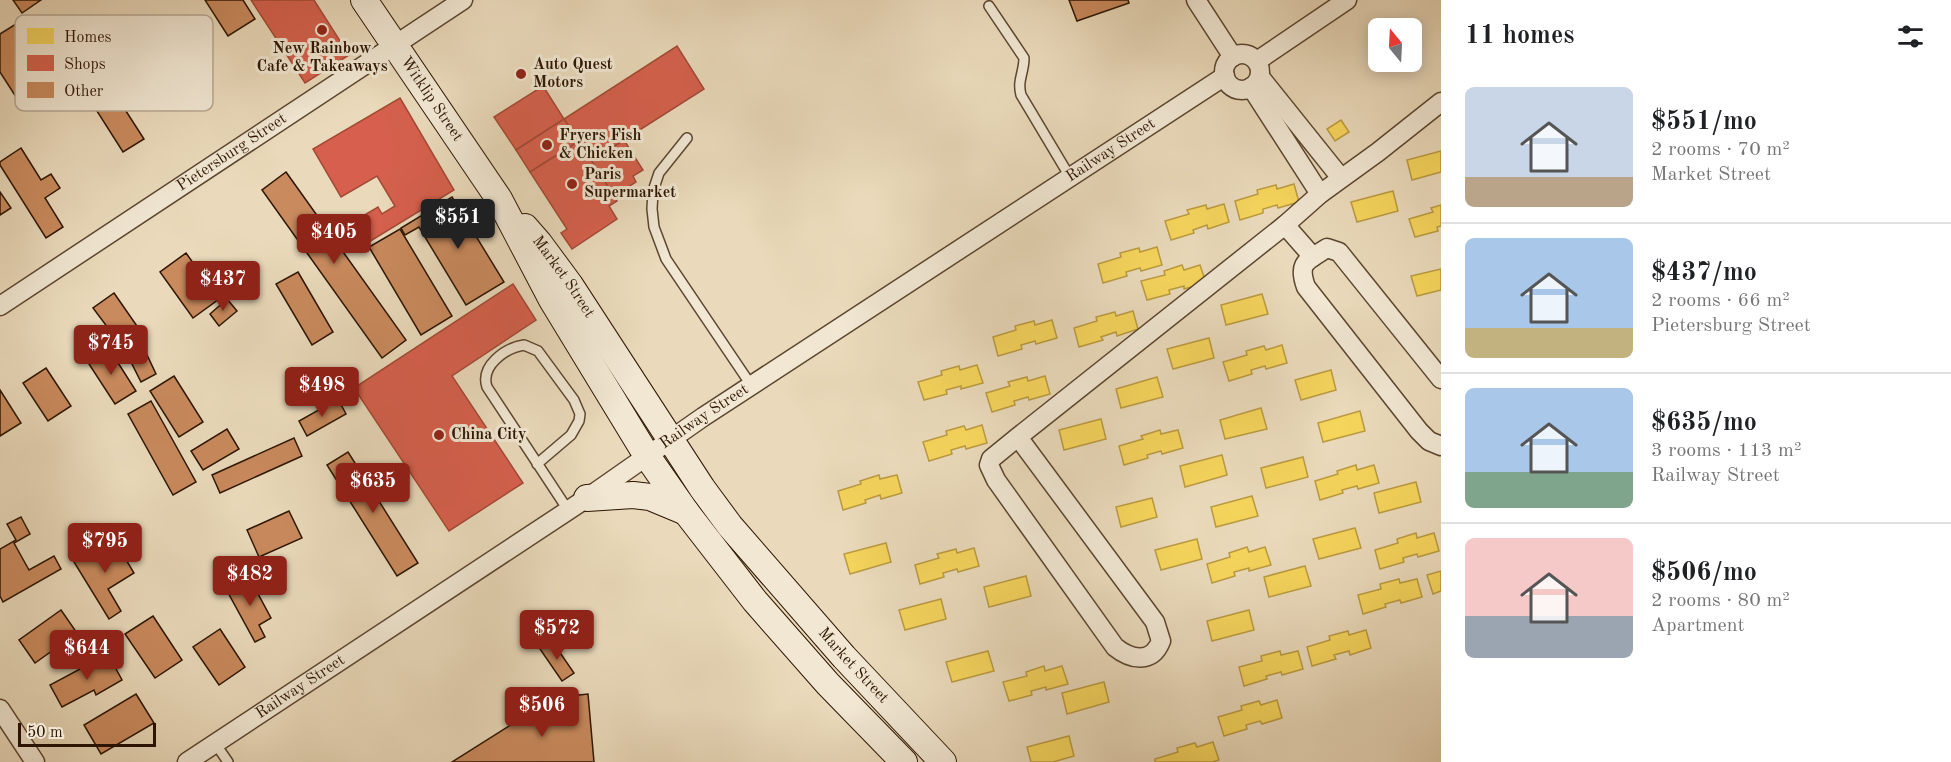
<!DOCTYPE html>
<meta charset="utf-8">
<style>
body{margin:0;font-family:"Old Standard TT",serif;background:#f2f2f2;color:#202124;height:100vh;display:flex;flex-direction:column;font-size:22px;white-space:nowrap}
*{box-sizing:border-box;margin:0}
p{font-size:20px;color:#757577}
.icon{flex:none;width:33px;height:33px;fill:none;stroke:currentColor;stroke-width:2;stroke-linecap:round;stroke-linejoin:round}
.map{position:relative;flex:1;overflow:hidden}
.details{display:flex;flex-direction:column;background:#fff;width:510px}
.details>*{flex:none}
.needle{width:39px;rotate:342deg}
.fabs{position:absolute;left:1368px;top:18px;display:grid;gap:12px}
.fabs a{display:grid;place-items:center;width:54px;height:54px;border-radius:9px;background:#fff;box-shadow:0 3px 15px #0003;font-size:30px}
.scale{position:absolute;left:18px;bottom:15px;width:138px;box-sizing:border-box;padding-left:6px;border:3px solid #2d1502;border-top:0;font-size:16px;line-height:21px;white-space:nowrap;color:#2d1502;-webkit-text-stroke:4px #f1e7d3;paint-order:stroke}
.price{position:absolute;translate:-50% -51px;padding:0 14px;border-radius:6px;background:#8f2418;color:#fff;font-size:20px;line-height:39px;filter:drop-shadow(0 2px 3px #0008)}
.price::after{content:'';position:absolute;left:50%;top:36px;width:18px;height:14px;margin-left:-9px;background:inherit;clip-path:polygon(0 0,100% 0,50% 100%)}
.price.on{background:#222;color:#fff}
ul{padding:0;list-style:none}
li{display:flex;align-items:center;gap:18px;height:150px;padding:0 24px}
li+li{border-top:2px solid #e0e0e0}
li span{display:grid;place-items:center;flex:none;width:168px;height:120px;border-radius:9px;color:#555}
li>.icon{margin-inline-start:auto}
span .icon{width:72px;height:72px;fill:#fffc;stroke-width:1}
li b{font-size:26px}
h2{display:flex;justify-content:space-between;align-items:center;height:72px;padding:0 24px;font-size:26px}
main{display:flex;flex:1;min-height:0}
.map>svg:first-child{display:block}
.homes{fill:#f6d55c;stroke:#ba9b41;stroke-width:1.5}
.shops{fill:#d6604d;stroke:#a34a36;stroke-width:1.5}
.building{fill:#c98a5d;stroke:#2d1502;stroke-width:1.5}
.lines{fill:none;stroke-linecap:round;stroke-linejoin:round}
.service-casing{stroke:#5c4630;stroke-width:12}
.minor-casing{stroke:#5c4630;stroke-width:21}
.secondary-casing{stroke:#2d1502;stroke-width:28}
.service{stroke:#f1e7d3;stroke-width:9}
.minor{stroke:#f1e7d3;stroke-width:18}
.secondary{stroke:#f1e7d3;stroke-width:26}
.poi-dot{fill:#8f2418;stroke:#f1e7d3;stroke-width:2}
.labels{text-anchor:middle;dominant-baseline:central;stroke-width:6;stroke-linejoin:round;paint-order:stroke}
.poi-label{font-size:16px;font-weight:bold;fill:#2d1502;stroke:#f1e7d3;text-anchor:start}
.street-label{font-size:16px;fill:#2d1502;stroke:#f1e7d3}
.key{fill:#f1e7d3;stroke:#b6a894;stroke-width:1.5}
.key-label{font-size:16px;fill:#2d1502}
</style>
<main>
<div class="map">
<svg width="1441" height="762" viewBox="0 0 1441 762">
<rect width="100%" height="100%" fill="#eadabb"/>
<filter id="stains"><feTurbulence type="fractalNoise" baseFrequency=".00333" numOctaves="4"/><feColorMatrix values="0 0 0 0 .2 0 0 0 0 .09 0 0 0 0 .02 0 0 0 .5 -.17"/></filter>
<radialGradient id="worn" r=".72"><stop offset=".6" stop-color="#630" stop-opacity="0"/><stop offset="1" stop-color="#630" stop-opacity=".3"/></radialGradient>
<g class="homes">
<polygon points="1341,120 1349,132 1335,141 1327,129"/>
<polygon points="1441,151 1441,172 1412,180 1407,160"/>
<polygon points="1294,184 1299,202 1278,208 1277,205 1263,209 1263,213 1240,220 1235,201 1258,194 1257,190 1276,185 1277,189"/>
<polygon points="1393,191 1398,211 1357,222 1351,202"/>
<polygon points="1224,204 1229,222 1208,229 1207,225 1193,230 1194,233 1171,240 1165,221 1189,214 1187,210 1206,205 1207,209"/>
<polygon points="1441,205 1441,226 1437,227 1438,231 1415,237 1409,219 1433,212 1431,208"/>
<polygon points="1157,247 1162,265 1141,271 1140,268 1126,272 1127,276 1103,283 1098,264 1121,257 1120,253 1139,248 1140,252"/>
<polygon points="1182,265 1184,270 1200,265 1206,283 1184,289 1184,286 1169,290 1170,294 1147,300 1141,281 1165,275 1164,271"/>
<polygon points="1441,269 1441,290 1417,296 1411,276"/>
<polygon points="1262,294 1268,314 1226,325 1221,305"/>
<polygon points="1133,311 1138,329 1117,336 1116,332 1101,337 1103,340 1079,347 1074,328 1097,321 1096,317 1115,312 1116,316"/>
<polygon points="1052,320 1057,338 1036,344 1035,341 1021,345 1022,349 998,356 993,337 1016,330 1015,326 1034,321 1035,325"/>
<polygon points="1209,338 1214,358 1173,369 1167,349"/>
<polygon points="1282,345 1287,363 1266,369 1265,366 1251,370 1252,374 1229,381 1223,362 1247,355 1246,351 1264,346 1266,350"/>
<polygon points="977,365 983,383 961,389 961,386 946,390 947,394 924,400 918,382 942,375 941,371 959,366 960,370"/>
<polygon points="1331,370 1336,390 1301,400 1295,380"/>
<polygon points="1045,376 1050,394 1029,400 1028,397 1014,401 1015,405 992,412 986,393 1010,386 1008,382 1027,377 1028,381"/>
<polygon points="1157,377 1163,397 1121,408 1116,389"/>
<polygon points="1261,408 1267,429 1225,439 1220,420"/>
<polygon points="1360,411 1365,431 1323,442 1318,423"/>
<polygon points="1101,419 1106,439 1064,450 1059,430"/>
<polygon points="982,425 987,443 966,449 965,446 951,450 952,454 929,461 923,442 947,435 946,431 964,426 966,430"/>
<polygon points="1160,430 1161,434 1178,430 1183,448 1162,454 1161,451 1147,455 1148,458 1124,465 1119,446 1143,439 1141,436"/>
<polygon points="1222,455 1227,475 1185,487 1180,466"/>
<polygon points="1303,457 1308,477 1266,488 1261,468"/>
<polygon points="1356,465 1357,470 1374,465 1379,483 1358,489 1357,486 1342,490 1343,493 1320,500 1315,481 1338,474 1337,471"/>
<polygon points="879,475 880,479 897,475 902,493 881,499 880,495 865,500 866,503 843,510 838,491 861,484 860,481"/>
<polygon points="1416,482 1421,502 1379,513 1374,493"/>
<polygon points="1252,496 1258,516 1216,527 1211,507"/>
<polygon points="1152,498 1157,517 1121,527 1116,507"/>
<polygon points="1355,528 1361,548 1319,559 1313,539"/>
<polygon points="1416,533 1417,538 1434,533 1439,551 1418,557 1417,554 1403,558 1404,562 1380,569 1375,550 1398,543 1397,539"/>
<polygon points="1197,539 1202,559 1161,570 1155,550"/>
<polygon points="886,543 891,562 850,574 844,554"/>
<polygon points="1247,547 1249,552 1265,547 1271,565 1249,571 1249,568 1234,572 1235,576 1212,583 1207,564 1230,557 1229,553"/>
<polygon points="974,548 979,566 958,572 957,569 943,573 944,577 920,584 915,565 939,558 937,554 956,549 957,553"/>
<polygon points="1305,566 1311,586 1269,597 1264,577"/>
<polygon points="1441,571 1441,591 1433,594 1427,575"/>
<polygon points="1026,576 1031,596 989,607 984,587"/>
<polygon points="1399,579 1400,583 1417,579 1422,597 1401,603 1400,600 1385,604 1386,607 1363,614 1358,595 1381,589 1380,584"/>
<polygon points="941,599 946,619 905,630 899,610"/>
<polygon points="1249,610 1254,630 1212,641 1207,621"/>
<polygon points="1366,630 1371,648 1350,655 1349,651 1334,655 1336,659 1312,666 1307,647 1330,640 1329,636 1348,631 1349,635"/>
<polygon points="988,651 994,671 952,682 946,662"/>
<polygon points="1280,651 1281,655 1298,651 1303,669 1282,675 1281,672 1266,676 1267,679 1244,686 1239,667 1262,661 1261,656"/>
<polygon points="1044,666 1045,671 1062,666 1068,684 1046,690 1046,687 1031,691 1032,695 1009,701 1003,682 1027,676 1026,672"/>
<polygon points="1104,682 1109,702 1067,714 1062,693"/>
<polygon points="1277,700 1282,718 1262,724 1260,721 1246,725 1247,729 1224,736 1218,717 1242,710 1241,706 1259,701 1261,705"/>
<polygon points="1069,736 1074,756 1053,762 1031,762 1027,747"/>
<polygon points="1213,742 1219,760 1212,762 1155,762 1155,759 1178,752 1177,748 1195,743 1197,747"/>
</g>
<g class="shops">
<polygon points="251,0 314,0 349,55 305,83"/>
<polygon points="677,46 704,89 591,161 564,119"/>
<polygon points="543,86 564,119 516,150 494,117"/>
<polygon points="400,98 454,190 364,245 351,223 378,207 382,214 395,206 377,176 341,197 313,149"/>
<polygon points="564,119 579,141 530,172 516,150"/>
<polygon points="624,140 643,170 633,176 636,182 614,196 591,161"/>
<polygon points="579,141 617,201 609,206 617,219 572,249 561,233 567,229 530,172"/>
<polygon points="513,284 536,320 452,376 523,483 449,531 354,388"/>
</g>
<g class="building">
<polygon points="13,0 41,0 22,13"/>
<polygon points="205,0 243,0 255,19 228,36"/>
<polygon points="1069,0 1128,0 1129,3 1077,21"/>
<polygon points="24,19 45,52 20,67 32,87 16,97 0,72 0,34"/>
<polygon points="115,94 144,139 123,152 95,108"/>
<polygon points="21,148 41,180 51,174 60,188 45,198 63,227 46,238 0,165 0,162"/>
<polygon points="286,172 406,340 382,358 262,190"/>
<polygon points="0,192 11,208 0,215"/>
<polygon points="452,197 504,282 466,305 419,227 405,235 401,228"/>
<polygon points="400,229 452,316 421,335 369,247"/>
<polygon points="186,253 219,299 193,318 160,272"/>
<polygon points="298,272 333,332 312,345 276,284"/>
<polygon points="114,293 137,326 117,340 93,308"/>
<polygon points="227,299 237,311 219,326 210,314"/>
<polygon points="139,338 156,374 141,382 123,346"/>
<polygon points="108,347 136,391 115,404 87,361"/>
<polygon points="46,368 71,406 48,421 23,383"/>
<polygon points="174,376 203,422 179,437 150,391"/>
<polygon points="0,390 21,423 0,436"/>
<polygon points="338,399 346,414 307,436 299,421"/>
<polygon points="151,401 196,482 173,495 128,414"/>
<polygon points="227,429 239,449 203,470 191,451"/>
<polygon points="294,438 302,456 220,493 212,475"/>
<polygon points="348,452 418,563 397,576 327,465"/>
<polygon points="289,511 302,538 259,557 247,530"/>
<polygon points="21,517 30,534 14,543 29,570 54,556 61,569 3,602 0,596 0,549 16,540 7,524"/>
<polygon points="113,538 134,573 108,589 121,611 109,619 74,562"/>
<polygon points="249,577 271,618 259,625 265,637 255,642 226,589"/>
<polygon points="61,610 77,633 35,663 19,640"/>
<polygon points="153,616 182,660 155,678 125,634"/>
<polygon points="220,629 245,667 219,685 193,647"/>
<polygon points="552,641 574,673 562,681 540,649"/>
<polygon points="108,654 122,680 96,695 94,690 62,707 50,685"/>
<polygon points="136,694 154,723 101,754 84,725"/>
<polygon points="588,694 594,762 452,762 539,707 546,717 579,695"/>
</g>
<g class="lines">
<g class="service-casing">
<g id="service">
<path d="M989,6L1024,58C1024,73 1017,80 1021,95L1070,177"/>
<polyline points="687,138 659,173 653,191 652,209 654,227 666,259 751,385"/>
<path d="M537,464L571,435L579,421L580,414L574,400L538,351L524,345C505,348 480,366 487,387L568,510"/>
<polyline points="215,743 228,762"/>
</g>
</g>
<g class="minor-casing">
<g id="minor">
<polyline points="1196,0 1233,57"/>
<circle cx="1242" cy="72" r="18"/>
<polyline points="1257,61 1347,0"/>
<polyline points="1260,77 1341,178"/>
<polyline points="1251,87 1320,194"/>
<polyline points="1285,225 1313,257"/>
<path id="s1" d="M0,306L463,0"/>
<path d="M1441,379L1339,252L1327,248C1307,261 1297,262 1306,287L1419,431L1429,441L1441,446"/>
<path d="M1018,437L1155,622L1161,641C1152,664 1131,660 1115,647L996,480L989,465L991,459L1018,437L1285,225L1320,194L1378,152L1441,102"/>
<polyline points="0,709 35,762"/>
<path id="s2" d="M187,762L587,498L703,417L1225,76"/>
</g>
</g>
<g class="secondary-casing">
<g id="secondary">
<path id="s3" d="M364,0L499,199L552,300L647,456L686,512L755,601L828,684L904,762"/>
<path id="s4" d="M525,227L539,243L570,285L702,488L730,526L844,657L943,762"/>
<polyline points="587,498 633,495 650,497 686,512"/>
</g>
</g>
<use href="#service" class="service"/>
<use href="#minor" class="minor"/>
<use href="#secondary" class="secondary"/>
</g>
<g class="poi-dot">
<circle cx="322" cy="30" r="6"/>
<circle cx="521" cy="74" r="6"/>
<circle cx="547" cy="145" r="6"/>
<circle cx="572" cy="184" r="6"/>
<circle cx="439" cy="435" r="6"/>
</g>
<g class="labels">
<g class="poi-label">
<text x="322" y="49" text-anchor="middle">New Rainbow<tspan x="322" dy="18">Cafe &amp; Takeaways</tspan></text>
<text x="533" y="65">Auto Quest<tspan x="533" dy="18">Motors</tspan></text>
<text x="559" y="136">Fryers Fish<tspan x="559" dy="18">&amp; Chicken</tspan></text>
<text x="584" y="175">Paris<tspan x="584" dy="18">Supermarket</tspan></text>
<text x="451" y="435">China City</text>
</g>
<g class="street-label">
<text stroke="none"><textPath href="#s3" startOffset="120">Witklip Street</textPath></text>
<text stroke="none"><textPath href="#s2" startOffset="1108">Railway Street</textPath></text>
<text stroke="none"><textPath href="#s1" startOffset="278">Pietersburg Street</textPath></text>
<text stroke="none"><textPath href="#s4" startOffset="63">Market Street</textPath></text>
<text stroke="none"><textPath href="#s2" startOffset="622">Railway Street</textPath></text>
<text stroke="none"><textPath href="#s4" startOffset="549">Market Street</textPath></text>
<text stroke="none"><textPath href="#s2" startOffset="136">Railway Street</textPath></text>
</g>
</g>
<rect x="15" y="15" width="198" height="96" rx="9" class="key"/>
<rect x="27" y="28" width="27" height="16" fill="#f6d55c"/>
<rect x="27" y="55" width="27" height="16" fill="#d6604d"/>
<rect x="27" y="82" width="27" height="16" fill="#c98a5d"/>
<g class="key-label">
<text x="64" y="42">Homes</text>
<text x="64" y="69">Shops</text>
<text x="64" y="96">Other</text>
</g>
<rect width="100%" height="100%" filter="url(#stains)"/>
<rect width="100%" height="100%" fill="url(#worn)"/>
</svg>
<div class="fabs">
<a><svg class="needle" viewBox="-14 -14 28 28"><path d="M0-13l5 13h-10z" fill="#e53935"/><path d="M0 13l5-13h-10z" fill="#757577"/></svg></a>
</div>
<div class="scale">50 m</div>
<b class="price on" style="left:458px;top:250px">$551</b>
<b class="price" style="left:334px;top:265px">$405</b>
<b class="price" style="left:223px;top:312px">$437</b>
<b class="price" style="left:111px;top:376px">$745</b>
<b class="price" style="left:322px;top:418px">$498</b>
<b class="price" style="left:373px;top:514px">$635</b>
<b class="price" style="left:105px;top:574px">$795</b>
<b class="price" style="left:250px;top:607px">$482</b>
<b class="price" style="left:557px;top:661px">$572</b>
<b class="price" style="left:87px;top:681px">$644</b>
<b class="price" style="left:542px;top:738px">$506</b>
</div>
<section class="details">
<h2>11 homes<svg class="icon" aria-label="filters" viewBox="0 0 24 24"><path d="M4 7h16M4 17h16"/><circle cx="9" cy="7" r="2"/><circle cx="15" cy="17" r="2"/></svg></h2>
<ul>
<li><span style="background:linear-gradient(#c9d6e8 75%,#b9a48a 0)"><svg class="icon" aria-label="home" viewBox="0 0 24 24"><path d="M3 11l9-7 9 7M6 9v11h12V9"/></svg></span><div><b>$551/mo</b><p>2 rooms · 70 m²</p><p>Market Street</p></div></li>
<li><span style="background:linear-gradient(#a9c7e8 75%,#c2b280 0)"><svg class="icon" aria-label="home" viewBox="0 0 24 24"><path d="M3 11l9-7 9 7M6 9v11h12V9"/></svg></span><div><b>$437/mo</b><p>2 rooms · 66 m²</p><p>Pietersburg Street</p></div></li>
<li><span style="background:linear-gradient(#a9c7e8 70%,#7fa58c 0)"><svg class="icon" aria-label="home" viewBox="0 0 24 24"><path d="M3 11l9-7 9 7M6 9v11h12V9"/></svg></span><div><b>$635/mo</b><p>3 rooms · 113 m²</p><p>Railway Street</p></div></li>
<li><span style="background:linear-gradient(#f6c9c9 65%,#9aa5b1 0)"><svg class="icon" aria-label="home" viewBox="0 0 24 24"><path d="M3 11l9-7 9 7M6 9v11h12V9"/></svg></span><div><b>$506/mo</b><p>2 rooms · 80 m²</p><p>Apartment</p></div></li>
</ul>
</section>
</main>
